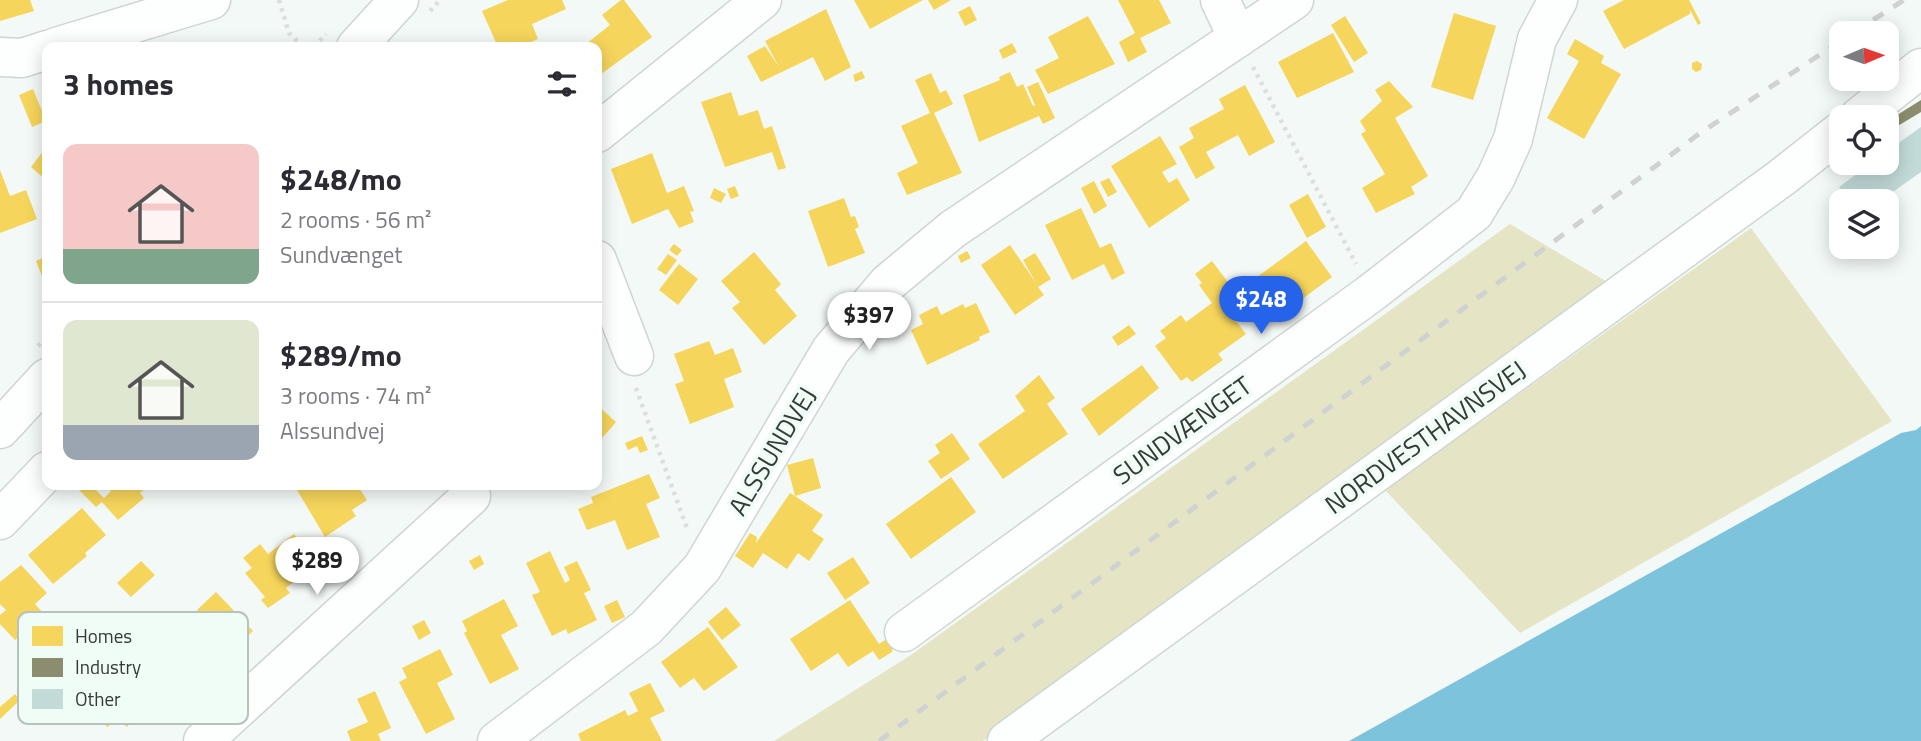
<!DOCTYPE html>
<meta charset="utf-8">
<style>
body{margin:0;font-family:"Titillium Web",sans-serif;background:#f7f7f7;color:#2b2b33;height:100vh;display:flex;flex-direction:column;font-size:26px;white-space:nowrap}
*{box-sizing:border-box;margin:0}
p{font-size:23px;color:#7c7c81}
.icon{flex:none;width:38px;height:38px;fill:none;stroke:currentColor;stroke-width:2;stroke-linecap:round;stroke-linejoin:round}
.map{position:relative;flex:1;overflow:hidden}
.drawer{position:absolute;left:42px;top:42px;width:560px;height:448px;display:flex;flex-direction:column;background:#fff;border-radius:14px;box-shadow:0 4px 18px #0003}
.drawer>*{flex:none}
.needle{width:46px;rotate:88deg}
.fabs{position:absolute;left:1829px;top:21px;display:grid;gap:14px}
.fabs a{display:grid;place-items:center;width:70px;height:70px;border-radius:14px;background:#fff;box-shadow:0 4px 18px #0003;font-size:35px}
.price{position:absolute;translate:-50% -60px;padding:0 16px;border-radius:24px;background:#fff;color:#222;font-size:23px;line-height:46px;filter:drop-shadow(0 2px 4px #0008)}
.price::after{content:'';position:absolute;left:50%;top:42px;width:21px;height:16px;margin-left:-10px;background:inherit;clip-path:polygon(0 0,100% 0,50% 100%)}
.price.on{background:#2563eb;color:#fff}
ul{padding:0;list-style:none}
li{display:flex;align-items:center;gap:21px;height:175px;padding:0 21px}
li+li{border-top:2px solid #e1e1e2}
li span{display:grid;place-items:center;flex:none;width:196px;height:140px;border-radius:14px;color:#555}
li>.icon{margin-inline-start:auto}
span .icon{width:84px;height:84px;fill:#fffc;stroke-width:1}
li b{font-size:30px}
h2{display:flex;justify-content:space-between;align-items:center;height:84px;padding:0 21px;font-size:30px}
.map>svg:first-child{display:block}
.green{fill:#e5e5c6}
.water{fill:#7cc3db}
.homes{fill:#f6d55c}
.industry{fill:#8c8c6e}
.building{fill:#c2dbd9}
.lines{fill:none;stroke-linecap:round;stroke-linejoin:round}
.minor-casing{stroke:#d0d5d2;stroke-width:41}
.path{stroke:#dcdfdd;stroke-width:4.5;stroke-dasharray:3.5 5;stroke-linecap:butt}
.minor{stroke:#fdfefe;stroke-width:38}
.rail{stroke:#d0d2d1;stroke-width:5;stroke-dasharray:12 12;stroke-linecap:butt}
.labels{text-anchor:middle;dominant-baseline:central;stroke-width:7;stroke-linejoin:round;paint-order:stroke}
.street-label{font-size:26px;fill:#363a38;stroke:#f0fcf6}
.key{fill:#f0fcf6;stroke:#b8c2bd;stroke-width:2}
.key-label{font-size:19px;fill:#363a38}
</style>
<div class="map">
<svg width="1921" height="741" viewBox="0 0 1921 741">
<rect width="100%" height="100%" fill="#f3f9f6"/>
<g class="green">
<polygon points="1510,224 1609,283 983,741 774,741 911,655"/>
<polygon points="1751,228 1892,421 1520,633 1385,490"/>
</g>
<polygon class="water" points="1921,426 1921,741 1349,741 1901,433 1916,430"/>
<g class="homes">
<polygon points="0,0 30,0 34,11 0,21"/>
<polygon points="508,0 562,0 566,9 532,24 538,39 519,47 498,47 482,11"/>
<polygon points="621,0 624,0 652,37 597,77 597,47 582,47 610,25 602,15"/>
<polygon points="854,0 923,0 870,29"/>
<polygon points="928,0 951,0 934,10"/>
<polygon points="1118,0 1159,0 1171,23 1140,38 1147,52 1128,62 1119,42 1135,33"/>
<polygon points="1624,0 1689,0 1701,23 1698,25 1690,10 1690,14 1624,49 1603,11"/>
<polygon points="970,6 977,20 965,26 958,12"/>
<polygon points="826,9 851,67 825,81 813,57 761,82 747,56 765,46 779,67 765,41"/>
<polygon points="1454,13 1496,26 1473,100 1431,87"/>
<polygon points="1088,16 1115,64 1048,94 1035,70 1059,58 1048,37"/>
<polygon points="1345,16 1368,53 1354,62 1331,25"/>
<polygon points="1333,33 1354,72 1297,98 1278,62"/>
<polygon points="1575,39 1604,56 1601,63 1621,74 1584,139 1547,118 1579,61 1567,54"/>
<polygon points="1012,43 1017,52 1003,59 999,50"/>
<polygon points="1697,61 1702,64 1701,70 1696,72 1692,69 1692,63"/>
<polygon points="862,71 865,78 855,82 853,75"/>
<polygon points="1010,72 1017,87 1023,84 1033,106 1035,105 1027,87 1038,82 1055,118 1043,124 1039,116 979,142 963,95 1000,80 999,77"/>
<polygon points="931,73 940,93 946,90 953,104 934,113 962,173 907,195 897,173 918,163 901,126 930,113 915,80"/>
<polygon points="1389,81 1413,107 1395,118 1428,176 1411,187 1415,194 1376,213 1362,188 1385,174 1361,134 1366,131 1360,121 1382,101 1375,90"/>
<polygon points="1245,85 1275,142 1249,156 1238,135 1206,152 1215,168 1196,179 1179,147 1194,138 1189,128 1224,109 1219,99"/>
<polygon points="33,89 46,121 32,127 19,95"/>
<polygon points="731,92 739,116 758,110 764,129 772,126 786,168 778,170 772,152 725,167 701,102"/>
<polygon points="1160,136 1177,164 1162,172 1169,183 1177,178 1190,200 1149,228 1111,166"/>
<polygon points="47,146 47,181 31,167"/>
<polygon points="652,153 667,193 684,186 694,211 690,212 694,222 679,228 668,209 632,224 611,169"/>
<polygon points="0,170 10,196 26,190 37,219 0,233"/>
<polygon points="1109,178 1117,192 1108,197 1100,182"/>
<polygon points="1094,181 1107,206 1094,214 1081,188"/>
<polygon points="735,186 739,196 731,199 727,189"/>
<polygon points="714,188 726,194 721,203 710,198"/>
<polygon points="1308,194 1326,227 1307,238 1289,205"/>
<polygon points="844,198 851,217 855,216 859,227 855,229 865,253 828,267 808,211"/>
<polygon points="1081,208 1100,248 1111,243 1125,273 1112,280 1104,264 1072,280 1045,225"/>
<polygon points="1306,241 1332,277 1268,324 1242,288"/>
<polygon points="674,244 682,250 677,256 669,250"/>
<polygon points="1010,245 1036,283 1023,260 1035,253 1051,279 1038,287 1044,295 1015,315 981,265"/>
<polygon points="967,251 971,258 961,263 958,256"/>
<polygon points="754,252 781,284 775,290 797,316 764,345 732,308 740,302 721,281"/>
<polygon points="668,254 677,260 666,275 657,269"/>
<polygon points="45,257 47,274 42,276 36,261"/>
<polygon points="1212,261 1233,289 1219,299 1246,334 1218,354 1223,360 1192,382 1187,377 1181,381 1155,346 1166,338 1160,331 1181,315 1186,322 1212,303 1199,285 1202,283 1195,274"/>
<polygon points="679,264 698,279 678,305 659,290"/>
<polygon points="976,303 990,332 979,337 980,340 927,365 911,330 923,324 919,315 937,306 941,315 963,304 965,308"/>
<polygon points="1129,325 1136,334 1118,346 1112,337"/>
<polygon points="709,341 715,355 733,348 742,372 724,379 734,407 690,424 675,384 684,381 674,354"/>
<polygon points="1142,365 1159,388 1099,436 1081,409"/>
<polygon points="1039,375 1055,398 1047,404 1068,434 1003,479 978,444 1025,411 1015,396"/>
<polygon points="597,405 616,422 597,444"/>
<polygon points="952,433 970,459 941,479 928,461 940,453 935,445"/>
<polygon points="642,436 648,450 640,453 637,446 628,450 625,443"/>
<polygon points="813,458 821,488 795,496 823,515 812,531 824,539 809,561 798,553 787,569 763,553 753,568 735,556 750,533 757,537 756,543 790,493 795,496 787,465"/>
<polygon points="649,474 660,498 646,504 660,537 627,550 615,520 587,530 578,509 593,503 591,497"/>
<polygon points="951,477 976,512 911,559 886,524"/>
<polygon points="74,485 101,485 95,489 104,498 111,491 105,485 149,485 140,493 144,498 118,520 102,502 96,507"/>
<polygon points="294,485 357,485 367,500 352,510 356,516 325,537"/>
<polygon points="82,508 106,535 85,553 87,556 53,584 28,555"/>
<polygon points="294,534 297,538 291,544 311,568 286,588 290,593 268,608 261,600 265,597 245,573 252,568 243,558 260,544 268,554"/>
<polygon points="550,551 565,583 570,580 564,567 577,561 591,590 584,593 597,620 568,634 566,629 552,636 532,595 540,592 526,563"/>
<polygon points="480,555 484,564 474,570 469,561"/>
<polygon points="853,557 870,583 845,600 827,573"/>
<polygon points="141,561 155,575 131,597 117,583"/>
<polygon points="21,565 47,593 35,604 44,614 15,640 0,624 0,615 6,610 0,604 0,582"/>
<polygon points="216,592 253,631 229,653 232,657 219,671 188,638 207,620 197,610"/>
<polygon points="504,599 518,626 501,635 519,669 490,684 464,633 467,631 462,621"/>
<polygon points="617,600 625,617 612,623 604,606"/>
<polygon points="850,600 879,644 888,638 893,647 892,652 879,660 873,651 848,667 838,653 811,671 790,639"/>
<polygon points="726,607 741,625 722,640 708,622"/>
<polygon points="424,620 431,633 419,640 412,626"/>
<polygon points="708,627 738,667 704,691 694,678 680,688 661,662"/>
<polygon points="157,647 186,669 169,692 175,697 157,722 139,709 127,727 98,705 134,664 141,668"/>
<polygon points="440,649 453,675 437,683 455,719 426,734 399,682 407,678 402,668"/>
<polygon points="650,683 665,711 650,718 662,741 581,741 578,734 625,710 628,716 638,711 629,693"/>
<polygon points="375,691 391,728 378,734 381,741 351,741 347,731 368,722 357,699"/>
<polygon points="15,694 20,700 0,719 0,707"/>
<polygon points="103,715 112,722 108,727 99,721"/>
</g>
<polygon class="industry" points="1921,100 1921,112 1886,133 1886,122"/>
<polygon class="building" points="1921,127 1921,172 1880,201 1851,201 1839,187 1872,163 1886,163 1886,152"/>
<g class="lines">
<g class="minor-casing">
<g id="minor">
<polyline points="1220,0 1238,38"/>
<polyline points="56,47 211,0"/>
<polyline points="356,47 399,0"/>
<polyline points="0,57 22,58 47,50"/>
<polyline points="1859,117 1921,68"/>
<polyline points="597,133 762,0"/>
<polyline points="597,260 634,356"/>
<polyline points="0,429 47,378"/>
<polyline points="0,520 47,471"/>
<polyline points="904,632 1371,293 1474,213 1496,177 1513,139 1537,39 1558,0"/>
<polyline points="203,741 471,496"/>
<polyline points="497,741 646,628 702,568 831,350 888,283 953,229 1294,0"/>
<polyline points="1007,741 1781,178 1841,131"/>
</g>
</g>
<g class="path">
<polyline points="279,0 289,33 303,47"/>
<polyline points="430,11 440,0"/>
<polyline points="314,47 326,34"/>
<polyline points="1253,67 1356,264"/>
<polyline points="38,346 47,336"/>
<polyline points="636,388 688,531"/>
</g>
<use href="#minor" class="minor"/>
<g class="rail">
<polyline points="1853,33 1904,0"/>
<polyline points="879,741 1703,131 1841,41"/>
</g>
</g>
<g class="labels">
<g class="street-label">
<text transform="translate(1182 430) rotate(-36)">SUNDVÆNGET</text>
<text transform="translate(1425 437) rotate(-36)">NORDVESTHAVNSVEJ</text>
<text transform="translate(772 451) rotate(-59)">ALSSUNDVEJ</text>
</g>
</g>
<rect x="18" y="612" width="230" height="112" rx="10" class="key"/>
<rect x="32" y="626" width="31" height="20" fill="#f6d55c"/>
<rect x="32" y="658" width="31" height="19" fill="#8c8c6e"/>
<rect x="32" y="689" width="31" height="20" fill="#c2dbd9"/>
<g class="key-label">
<text x="75" y="643">Homes</text>
<text x="75" y="674">Industry</text>
<text x="75" y="706">Other</text>
</g>
</svg>
<div class="fabs">
<a><svg class="needle" viewBox="-14 -14 28 28"><path d="M0-13l5 13h-10z" fill="#e53935"/><path d="M0 13l5-13h-10z" fill="#7c7c81"/></svg></a>
<a><svg class="icon" aria-label="locate" viewBox="0 0 24 24"><circle cx="12" cy="12" r="6"/><path d="M12 2v4M12 18v4M2 12h4M18 12h4"/></svg></a>
<a><svg class="icon" aria-label="layers" viewBox="0 0 24 24"><path d="M12 4l9 5-9 5-9-5zM3 14l9 5 9-5"/></svg></a>
</div>
<b class="price on" style="left:1261px;top:336px">$248</b>
<b class="price" style="left:869px;top:352px">$397</b>
<b class="price" style="left:317px;top:597px">$289</b>
<section class="drawer">
<h2>3 homes<svg class="icon" aria-label="filters" viewBox="0 0 24 24"><path d="M4 7h16M4 17h16"/><circle cx="9" cy="7" r="2"/><circle cx="15" cy="17" r="2"/></svg></h2>
<ul>
<li><span style="background:linear-gradient(#f6c9c9 75%,#7fa58c 0)"><svg class="icon" aria-label="home" viewBox="0 0 24 24"><path d="M3 11l9-7 9 7M6 9v11h12V9"/></svg></span><div><b>$248/mo</b><p>2 rooms · 56 m²</p><p>Sundvænget</p></div></li>
<li><span style="background:linear-gradient(#dfe7d0 75%,#9aa5b1 0)"><svg class="icon" aria-label="home" viewBox="0 0 24 24"><path d="M3 11l9-7 9 7M6 9v11h12V9"/></svg></span><div><b>$289/mo</b><p>3 rooms · 74 m²</p><p>Alssundvej</p></div></li>
</ul>
</section>
</div>
